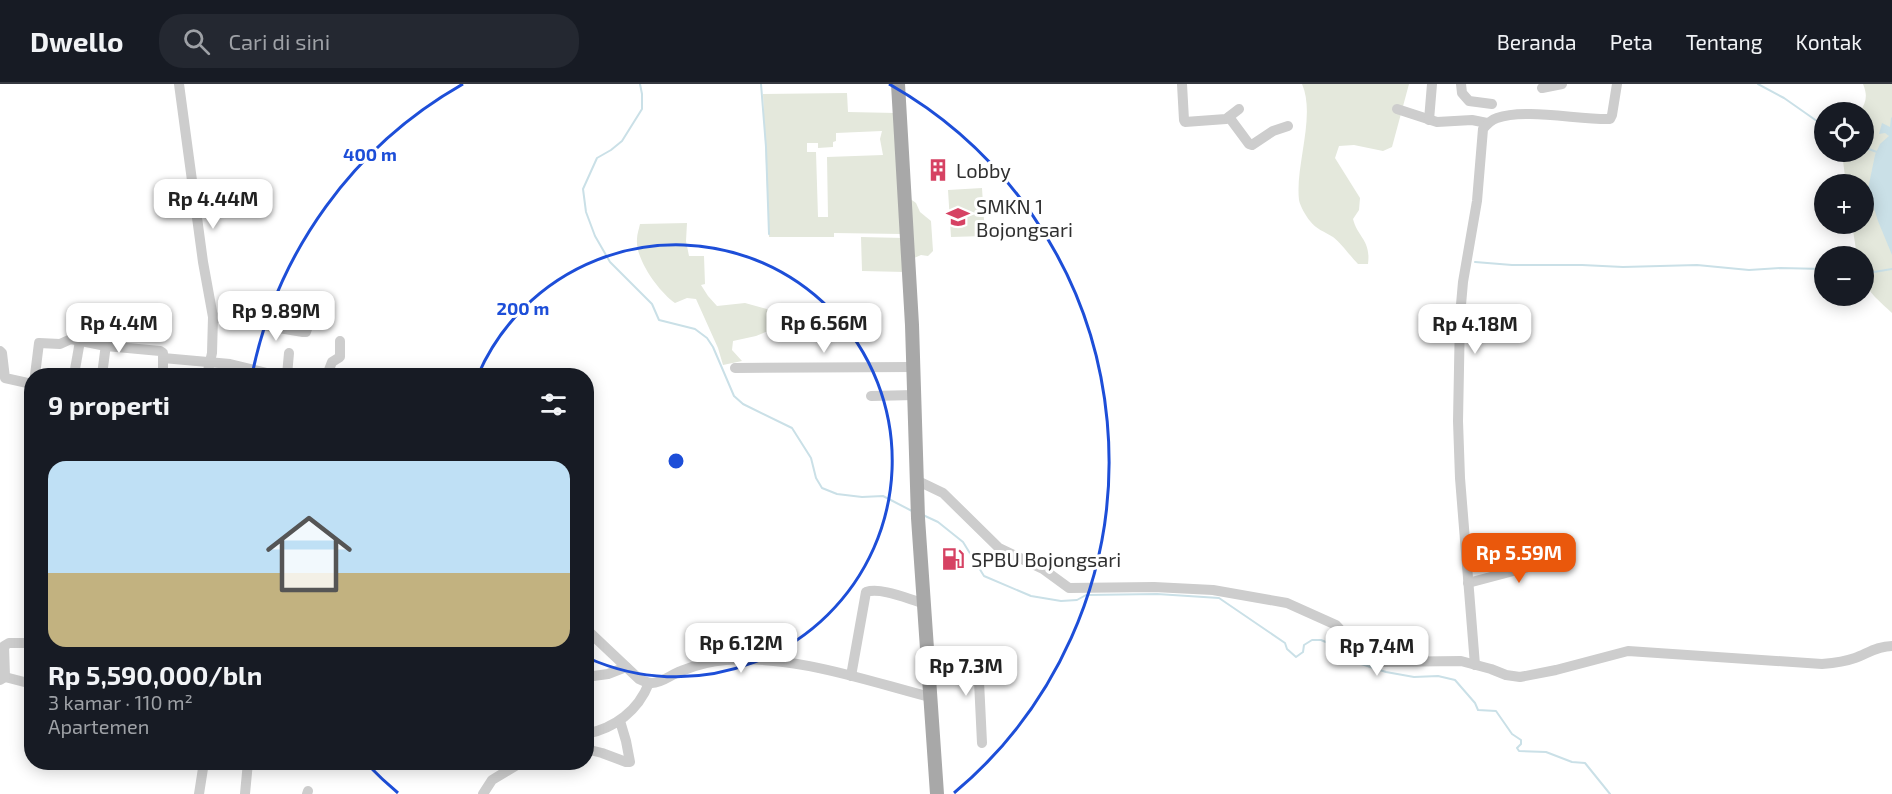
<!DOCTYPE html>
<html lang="id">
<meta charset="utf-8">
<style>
body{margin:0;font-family:"Exo 2",sans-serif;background:#242831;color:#f1f3f6;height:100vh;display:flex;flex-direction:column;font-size:22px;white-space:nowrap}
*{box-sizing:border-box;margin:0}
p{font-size:20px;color:#9ea1a6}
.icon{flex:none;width:33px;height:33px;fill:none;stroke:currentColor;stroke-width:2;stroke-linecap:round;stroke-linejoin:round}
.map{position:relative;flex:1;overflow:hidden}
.panel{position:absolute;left:24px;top:284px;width:570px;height:402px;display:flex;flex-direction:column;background:#171b24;border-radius:24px;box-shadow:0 3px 15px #0003}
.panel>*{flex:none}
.tools{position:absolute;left:1814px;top:18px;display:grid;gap:12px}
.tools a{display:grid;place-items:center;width:60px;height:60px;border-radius:50%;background:#171b24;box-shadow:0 3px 15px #0003;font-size:30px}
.price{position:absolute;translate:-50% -51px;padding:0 14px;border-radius:12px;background:#fff;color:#222;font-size:20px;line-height:39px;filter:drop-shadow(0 2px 3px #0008)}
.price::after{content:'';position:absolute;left:50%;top:36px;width:18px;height:14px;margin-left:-9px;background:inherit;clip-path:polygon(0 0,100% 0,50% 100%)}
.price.current{background:#ea580c;color:#fff}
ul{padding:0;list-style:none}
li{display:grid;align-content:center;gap:12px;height:318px;padding:0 24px}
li+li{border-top:2px solid #363941}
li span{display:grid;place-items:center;height:186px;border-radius:18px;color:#555}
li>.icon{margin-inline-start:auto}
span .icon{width:108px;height:108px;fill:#fffc;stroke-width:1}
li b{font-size:26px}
h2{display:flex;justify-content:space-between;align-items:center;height:72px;padding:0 24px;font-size:26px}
header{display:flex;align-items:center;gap:36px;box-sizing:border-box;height:84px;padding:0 30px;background:#171b24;border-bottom:2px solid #363941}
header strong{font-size:28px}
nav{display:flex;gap:33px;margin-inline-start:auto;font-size:21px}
.search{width:420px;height:54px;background:#242831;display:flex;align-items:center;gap:15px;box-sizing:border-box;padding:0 21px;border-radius:24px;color:#9ea1a6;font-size:22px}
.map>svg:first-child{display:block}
.green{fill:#e4e8dc;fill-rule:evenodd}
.water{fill:#cae0e7}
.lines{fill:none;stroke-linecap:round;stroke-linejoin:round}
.stream{stroke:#cae0e7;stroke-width:2}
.minor{stroke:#cdcdcd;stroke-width:10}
.major{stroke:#a8a8a8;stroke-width:14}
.ring{fill:none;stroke:#1d4ed8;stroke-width:3}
.labels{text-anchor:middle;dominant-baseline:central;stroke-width:6;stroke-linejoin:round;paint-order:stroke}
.poi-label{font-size:20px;fill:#303030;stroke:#fff;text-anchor:start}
.centre{fill:#1d4ed8;stroke:#fff;stroke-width:3}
.ring-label{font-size:18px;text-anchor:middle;font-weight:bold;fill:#1d4ed8;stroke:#fff;stroke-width:6;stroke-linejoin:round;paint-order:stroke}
</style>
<header>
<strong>Dwello</strong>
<div class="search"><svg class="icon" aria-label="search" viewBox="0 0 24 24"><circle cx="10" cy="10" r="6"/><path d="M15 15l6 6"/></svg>Cari di sini</div>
<nav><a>Beranda</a><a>Peta</a><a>Tentang</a><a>Kontak</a></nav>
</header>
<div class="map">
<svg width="1892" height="710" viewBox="0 0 1892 710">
<rect width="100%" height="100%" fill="#fff"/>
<g class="green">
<path d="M1302,0H1409L1392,63L1383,67L1354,61L1339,62L1335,74L1360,114L1359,126L1353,135C1358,154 1371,156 1368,180H1358C1351,173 1341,159 1333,153C1325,148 1316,145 1310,137C1306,132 1300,122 1299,116C1295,82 1316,32 1302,0Z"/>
<path d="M1863,0H1892V229C1869,207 1863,206 1863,172H1857L1852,140H1863V100H1846L1842,69L1843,68H1863V28H1860C1866,18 1868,12 1863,0Z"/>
<path d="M847,9L848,28L896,29L902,150L834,149V153H769L763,10ZM882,47L880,55L883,71L827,73L828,133H818L816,68H807V59H818V64L833,63V58L836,57V49Z"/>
<polygon points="982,104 985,152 951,153 948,106"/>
<polygon points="909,114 916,119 920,128 931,137 933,167 928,172 921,171 914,174"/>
<path d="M687,139L686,157L689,172H704L705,200L701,201L708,212L717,222L745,219L767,225L771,236L768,247L756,252L733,257L732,266L742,277L723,281L718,264L696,215L687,214L675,219C659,208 635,175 637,155C637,150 639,145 640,140Z"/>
<polygon points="861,153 904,154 905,188 862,187"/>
</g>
<polygon class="water" points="1892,33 1892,171 1878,137 1868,105 1875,71 1880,60 1889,52 1885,49 1879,50 1882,39 1890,43 1891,34"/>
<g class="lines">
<g class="stream">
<polyline points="640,0 642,10 642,25 622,57 611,66 597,74 583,105 586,128 595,152 610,178 652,220 659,236 695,245 707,254 713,263 734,312 743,320 792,344 811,374 816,394 822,404 837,410 862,413 883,412 912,427"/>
<polyline points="761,0 766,63 769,150"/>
<polyline points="1758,0 1784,14 1824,42"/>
<polyline points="1863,63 1877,68"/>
<polyline points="1475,178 1512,181 1582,181 1623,183 1697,181 1749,186 1780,184 1824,185"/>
<polyline points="1863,186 1874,188 1892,185"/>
<polyline points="923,431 938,438 963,458 984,492 1031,512 1061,517 1077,516 1086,511 1157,510 1219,514 1285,559 1287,565 1296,573 1303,568 1304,561 1312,556 1321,556 1340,564 1355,578 1386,588 1414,593 1438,592 1455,596 1475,619 1478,626 1496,627 1512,650 1521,656 1521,660 1517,664 1519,667 1546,668 1572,678 1585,679 1610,710"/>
</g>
<g class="minor">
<polyline points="179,0 203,178 213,233 212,269 207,291"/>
<polyline points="1182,0 1184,36 1185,38 1226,35 1239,25"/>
<polyline points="1461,0 1462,9 1469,17 1492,20"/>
<polyline points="1542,4 1562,0"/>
<polyline points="1397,25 1437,38 1472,36 1487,39"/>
<polyline points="1229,33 1249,60 1252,61 1273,47 1288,42"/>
<polyline points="1429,36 1432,0"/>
<polyline points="213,233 303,248 306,248 311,233"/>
<polyline points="0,267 2,269 5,294 32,300"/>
<polyline points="163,274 230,280 271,290 291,291"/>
<polyline points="735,284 914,283"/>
<polyline points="35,291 39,259 60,260 71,255 106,262 160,267 163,269 163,291"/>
<polyline points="74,291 80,257"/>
<polyline points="102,291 108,245"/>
<polyline points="287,291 289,269"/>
<polyline points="327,291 332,278 340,273 340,257"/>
<polyline points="871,312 915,311"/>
<path d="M918,397L943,409L999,464L1043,485L1069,504L1154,503L1213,506L1287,519L1336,541C1355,560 1346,569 1378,578L1461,577L1491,585L1506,591L1520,593L1556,586L1628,567L1822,580C1834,579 1844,578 1855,574C1868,569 1878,562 1892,562"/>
<polyline points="1468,499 1562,474"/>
<path d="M586,545L639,595C643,597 647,599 652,599C662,599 672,590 681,587C696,581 711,577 726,576C796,571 864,596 930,613"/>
<path d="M1475,581L1460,394L1458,337L1460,232L1463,198L1477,117L1483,45C1487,40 1491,36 1497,34C1525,24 1579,36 1610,35L1612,31L1617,0"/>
<polyline points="928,587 979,597 982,659"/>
<path d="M851,592L866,508C881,503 908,515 923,519"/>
<polyline points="5,593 32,600"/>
<polyline points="586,593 608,590 626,583"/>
<polyline points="0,596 5,593 4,562 9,559 32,559"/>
<path d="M586,650C615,644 638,627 649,599"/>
<polyline points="586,665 602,669 626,678 630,678 626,657 620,637"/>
<polyline points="199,710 204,678"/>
<polyline points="245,710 248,678"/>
<polyline points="307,710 308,707"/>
<polyline points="483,710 492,696 522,678"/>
</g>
<polyline class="major" points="898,0 912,241 918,434 937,710"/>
</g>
<g class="ring">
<path d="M478 291A216 216 0 1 1 588 574"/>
<path d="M398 709A433 433 0 0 1 367 680M252 291A433 433 0 0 1 463 0M889 0A433 433 0 0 1 954 709"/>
</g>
<defs>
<g id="building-bare" transform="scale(1.8)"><path d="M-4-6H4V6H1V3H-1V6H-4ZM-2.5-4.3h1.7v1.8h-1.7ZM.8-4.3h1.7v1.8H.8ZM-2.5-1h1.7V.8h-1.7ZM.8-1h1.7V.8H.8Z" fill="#d64263" stroke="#fff" stroke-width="2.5" paint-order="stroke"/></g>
<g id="school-bare" transform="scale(1.8)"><path d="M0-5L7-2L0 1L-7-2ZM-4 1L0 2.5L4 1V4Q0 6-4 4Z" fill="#d64263" stroke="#fff" stroke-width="2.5" paint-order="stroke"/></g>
<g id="fuel-bare" transform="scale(1.8)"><path d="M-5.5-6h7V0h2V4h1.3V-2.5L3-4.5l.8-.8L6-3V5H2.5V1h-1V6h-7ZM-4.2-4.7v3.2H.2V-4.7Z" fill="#d64263" stroke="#fff" stroke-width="2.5" paint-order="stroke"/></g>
</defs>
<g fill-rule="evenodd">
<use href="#building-bare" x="938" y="86"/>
<use href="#school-bare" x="958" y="133"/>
<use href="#fuel-bare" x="953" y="475"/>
</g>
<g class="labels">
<g class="poi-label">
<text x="956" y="86">Lobby</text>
<text x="976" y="122">SMKN 1<tspan x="976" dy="23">Bojongsari</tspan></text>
<text x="971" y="475">SPBU Bojongsari</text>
</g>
</g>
<circle cx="676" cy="377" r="9" class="centre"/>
<g class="ring-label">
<text x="370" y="77">400 m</text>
<text x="523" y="231">200 m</text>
</g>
</svg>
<div class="tools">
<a><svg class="icon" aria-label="locate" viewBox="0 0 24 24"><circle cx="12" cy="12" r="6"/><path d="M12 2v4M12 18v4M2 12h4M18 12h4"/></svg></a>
<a>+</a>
<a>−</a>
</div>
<b class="price" style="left:213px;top:146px">Rp 4.44M</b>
<b class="price" style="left:276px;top:258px">Rp 9.89M</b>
<b class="price" style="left:119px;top:270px">Rp 4.4M</b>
<b class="price" style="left:824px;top:270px">Rp 6.56M</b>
<b class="price" style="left:1475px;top:271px">Rp 4.18M</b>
<b class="price current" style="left:1519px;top:500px">Rp 5.59M</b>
<b class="price" style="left:741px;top:590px">Rp 6.12M</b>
<b class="price" style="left:1377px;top:593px">Rp 7.4M</b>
<b class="price" style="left:966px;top:613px">Rp 7.3M</b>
<section class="panel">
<h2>9 properti<svg class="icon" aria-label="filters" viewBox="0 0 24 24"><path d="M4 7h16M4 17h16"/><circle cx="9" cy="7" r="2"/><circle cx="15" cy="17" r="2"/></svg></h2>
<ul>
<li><span style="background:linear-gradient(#bfe0f5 60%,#c2b280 0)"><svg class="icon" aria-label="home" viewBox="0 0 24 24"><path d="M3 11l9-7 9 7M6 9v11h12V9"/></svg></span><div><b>Rp 5,590,000/bln</b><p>3 kamar · 110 m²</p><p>Apartemen</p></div></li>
</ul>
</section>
</div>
